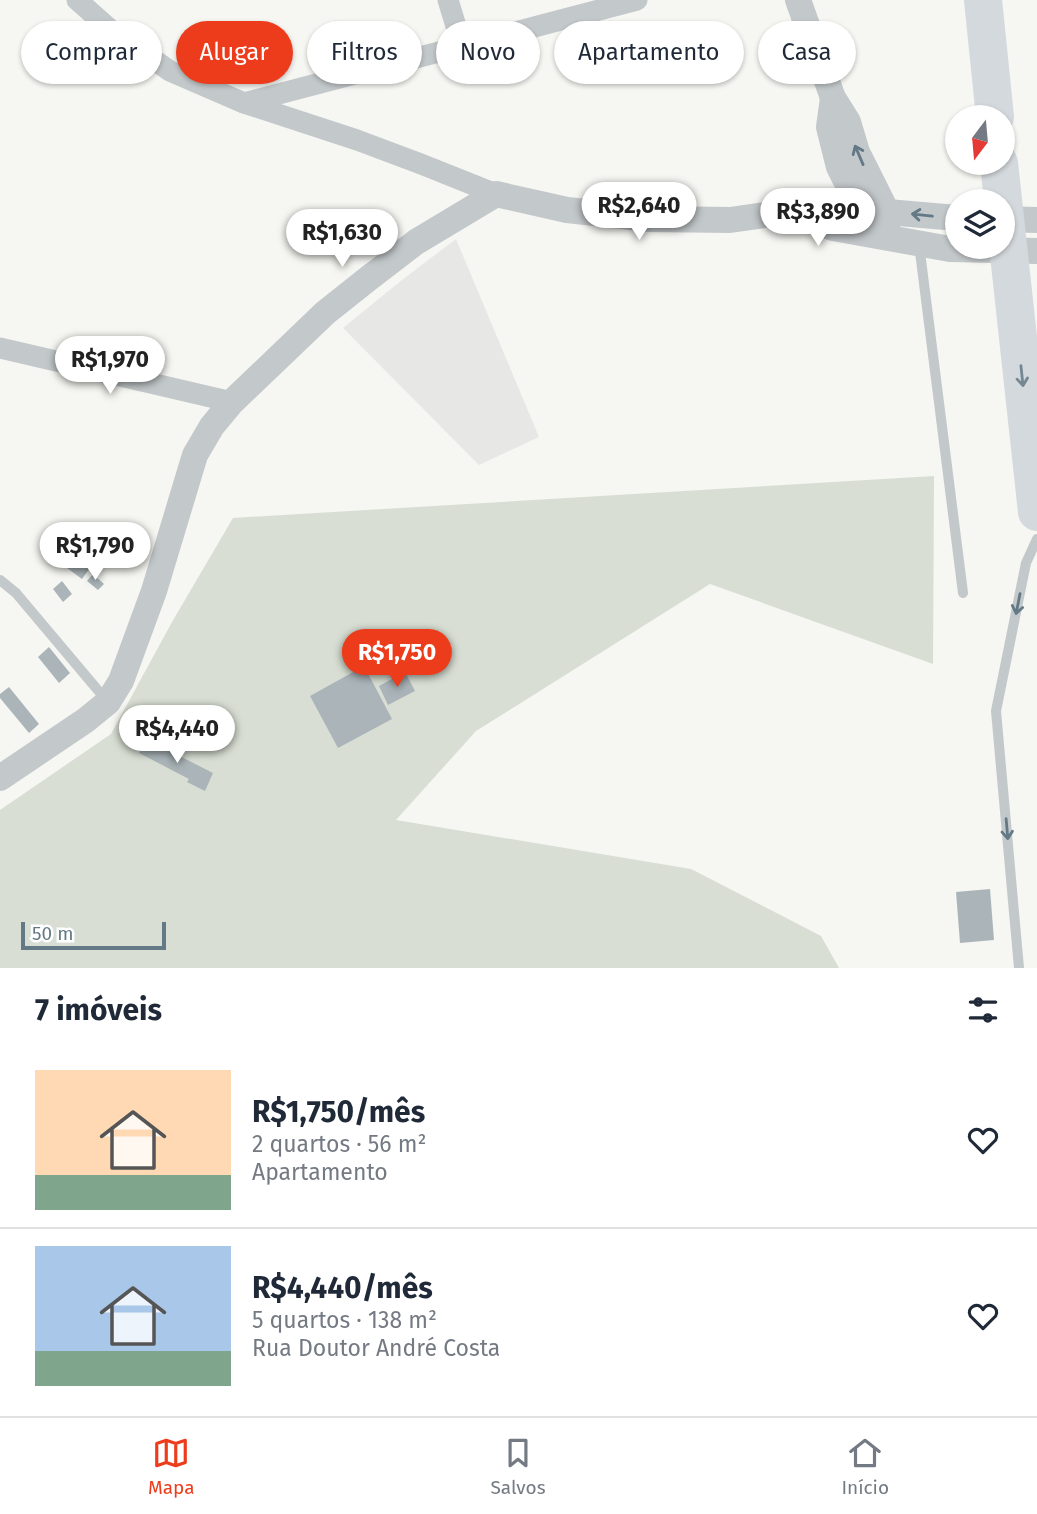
<!DOCTYPE html>
<html lang="pt">
<meta charset="utf-8">
<style>
body{margin:0;font-family:"Fira Sans",sans-serif;background:#f6f6f7;color:#1f2937;height:100vh;display:flex;flex-direction:column;font-size:26px;white-space:nowrap}
*{box-sizing:border-box;margin:0}
p{font-size:23px;color:#747a83}
.icon{flex:none;width:38px;height:38px;fill:none;stroke:currentColor;stroke-width:2;stroke-linecap:round;stroke-linejoin:round}
.map{position:relative;height:968px;overflow:hidden}
.panel{display:flex;flex-direction:column;background:#fff;flex:1}
.panel>*{flex:none}
.top-card{position:absolute;left:21px;top:21px;width:996px;height:63px;display:flex;gap:14px}
.needle{width:46px;rotate:196deg}
.controls{position:absolute;left:945px;top:105px;display:grid;gap:14px}
.controls a{display:grid;place-items:center;width:70px;height:70px;border-radius:50%;background:#fff;box-shadow:0 2px 5px #0004;font-size:35px}
.scale{position:absolute;left:21px;bottom:18px;width:145px;box-sizing:border-box;padding-left:7px;border:4px solid #637985;border-top:0;font-size:19px;line-height:24px;white-space:nowrap;color:#637985;-webkit-text-stroke:5px #fff;paint-order:stroke}
.price{position:absolute;translate:-50% -60px;padding:0 16px;border-radius:24px;background:#fff;color:#222;font-size:23px;line-height:46px;filter:drop-shadow(0 2px 4px #0008)}
.price::after{content:'';position:absolute;left:50%;top:42px;width:21px;height:16px;margin-left:-10px;background:inherit;clip-path:polygon(0 0,100% 0,50% 100%)}
.price.current{background:#ed3c1b;color:#fff}
ul{padding:0;list-style:none}
li{display:flex;align-items:center;gap:21px;height:175px;padding:0 35px}
li+li{border-top:2px solid #e0e1e3}
li span{display:grid;place-items:center;flex:none;width:196px;height:140px;border-radius:0px;color:#555}
li>.icon{margin-inline-start:auto}
span .icon{width:84px;height:84px;fill:#fffc;stroke-width:1}
li b{font-size:30px}
h2{display:flex;justify-content:space-between;align-items:center;height:84px;padding:0 35px;font-size:30px}
.chip{padding:0 24px;border-radius:32px;background:#fff;box-shadow:0 2px 5px #0004;font-size:24px;line-height:63px}
.chip.current{background:#ed3c1b;color:#fff}
.tab-bar{display:flex;justify-content:space-around;align-items:center;height:98px;border-top:2px solid #e0e1e3;background:#fff;font-size:19px;color:#747a83}
.tab-bar a{display:grid;justify-items:center;gap:4px}
.tab-bar .current{color:#ed3c1b}
.map>svg:first-child{display:block}
.built{fill:#e7e7e6}
.green{fill:#d8ded3}
.building{fill:#abb5b9}
.lines{fill:none;stroke-linecap:round;stroke-linejoin:round}
.service{stroke:#c3c8ca;stroke-width:10}
.minor{stroke:#c3c8ca;stroke-width:21}
.tertiary{stroke:#c3c8ca;stroke-width:26}
.motorway{stroke:#d4d9dd;stroke-width:38}
.oneway{stroke:#637985}
.oneway2{stroke:#748792}
</style>
<div class="map">
<svg width="1037" height="968" viewBox="0 0 1037 968">
<rect width="100%" height="100%" fill="#f6f6f2"/>
<polygon class="built" points="456,239 539,437 479,465 343,328 402,280"/>
<polygon class="green" points="934,476 933,664 710,584 476,731 396,820 691,869 821,936 839,968 0,968 0,810 111,734 172,622 233,518"/>
<g class="building">
<polygon points="89,541 102,551 82,579 63,565 67,558 74,562"/>
<polygon points="93,574 104,584 98,590 87,581"/>
<polygon points="62,581 72,594 63,602 53,589"/>
<polygon points="49,647 70,673 59,683 38,657"/>
<polygon points="364,666 392,719 338,748 310,696"/>
<polygon points="405,672 415,691 388,705 379,686"/>
<polygon points="9,687 39,724 29,733 0,698 0,694"/>
<polygon points="146,739 213,773 205,791 187,782 189,779 139,753"/>
<polygon points="990,889 994,940 960,943 956,892"/>
</g>
<g class="lines">
<g class="service">
<polyline points="919,244 963,593"/>
<polyline points="0,580 16,593 107,701"/>
<polyline points="1019,968 996,711 1026,563 1037,539"/>
</g>
<g class="minor">
<polyline points="77,0 112,31 170,71 244,103 357,140 421,164 496,194"/>
<polyline points="448,0 462,46"/>
<polyline points="244,103 637,0"/>
<polyline points="0,348 232,402"/>
</g>
<g class="tertiary">
<polyline points="798,0 833,98 848,122 857,152 887,212 887,237"/>
<polyline points="833,98 829,127 839,167 861,211 862,226"/>
<polyline points="804,218 833,228 950,249 1037,251"/>
<polyline points="1003,219 1037,220"/>
<polyline points="0,778 86,720 108,702 121,681 154,591 195,455 212,426 232,402 325,313 369,278 416,242 496,194 567,210 650,219 730,220 786,212 835,210 887,212 957,218"/>
</g>
<g class="motorway">
<polyline points="983,0 995,117"/>
<polyline points="999,163 1037,512"/>
</g>
</g>
<defs><path id="oneway-shaft" d="M-6 0H5M1.5-3L5.5 0L1.5 3" fill="none" stroke-width="1.6" stroke-linecap="round" stroke-linejoin="round" transform="scale(1.75)"/></defs>
<g class="oneway">
<use href="#oneway-shaft" transform="translate(859 155) rotate(-113)"/>
<use href="#oneway-shaft" transform="translate(922 215) rotate(-174)"/>
<use href="#oneway-shaft" transform="translate(1018 604) rotate(101)"/>
<use href="#oneway-shaft" transform="translate(1007 829) rotate(85)"/>
</g>
<use class="oneway2" href="#oneway-shaft" transform="translate(1022 376) rotate(84)"/>
</svg>
<div class="controls">
<a><svg class="needle" viewBox="-14 -14 28 28"><path d="M0-13l5 13h-10z" fill="#e53935"/><path d="M0 13l5-13h-10z" fill="#747a83"/></svg></a>
<a><svg class="icon" aria-label="layers" viewBox="0 0 24 24"><path d="M12 4l9 5-9 5-9-5zM3 14l9 5 9-5"/></svg></a>
</div>
<div class="scale">50 m</div>
<b class="price" style="left:639px;top:242px">R$2,640</b>
<b class="price" style="left:818px;top:248px">R$3,890</b>
<b class="price" style="left:342px;top:269px">R$1,630</b>
<b class="price" style="left:110px;top:396px">R$1,970</b>
<b class="price" style="left:95px;top:582px">R$1,790</b>
<b class="price current" style="left:397px;top:689px">R$1,750</b>
<b class="price" style="left:177px;top:765px">R$4,440</b>
<div class="top-card">
<a class="chip">Comprar</a>
<a class="chip current">Alugar</a>
<a class="chip">Filtros</a>
<a class="chip">Novo</a>
<a class="chip">Apartamento</a>
<a class="chip">Casa</a>
</div>
</div>
<section class="panel">
<h2>7 imóveis<svg class="icon" aria-label="filters" viewBox="0 0 24 24"><path d="M4 7h16M4 17h16"/><circle cx="9" cy="7" r="2"/><circle cx="15" cy="17" r="2"/></svg></h2>
<ul>
<li><span style="background:linear-gradient(#ffd9b3 75%,#7fa58c 0)"><svg class="icon" aria-label="home" viewBox="0 0 24 24"><path d="M3 11l9-7 9 7M6 9v11h12V9"/></svg></span><div><b>R$1,750/mês</b><p>2 quartos · 56 m²</p><p>Apartamento</p></div><svg class="icon" aria-label="heart" viewBox="0 0 24 24"><path d="M12 20l-8-8c-3-5 5-10 8-4 3-6 11-1 8 4z"/></svg></li>
<li><span style="background:linear-gradient(#a9c7e8 75%,#7fa58c 0)"><svg class="icon" aria-label="home" viewBox="0 0 24 24"><path d="M3 11l9-7 9 7M6 9v11h12V9"/></svg></span><div><b>R$4,440/mês</b><p>5 quartos · 138 m²</p><p>Rua Doutor André Costa</p></div><svg class="icon" aria-label="heart" viewBox="0 0 24 24"><path d="M12 20l-8-8c-3-5 5-10 8-4 3-6 11-1 8 4z"/></svg></li>
</ul>
</section>
<nav class="tab-bar">
<a class="current"><svg class="icon" aria-label="map" viewBox="0 0 24 24"><path d="M3 6l6-2 6 2 6-2v14l-6 2-6-2-6 2zM9 4v14M15 6v14"/></svg>Mapa</a>
<a><svg class="icon" aria-label="saved" viewBox="0 0 24 24"><path d="M7 4h10v16l-5-4-5 4z"/></svg>Salvos</a>
<a><svg class="icon" aria-label="home" viewBox="0 0 24 24"><path d="M3 11l9-7 9 7M6 9v11h12V9"/></svg>Início</a>
</nav>
